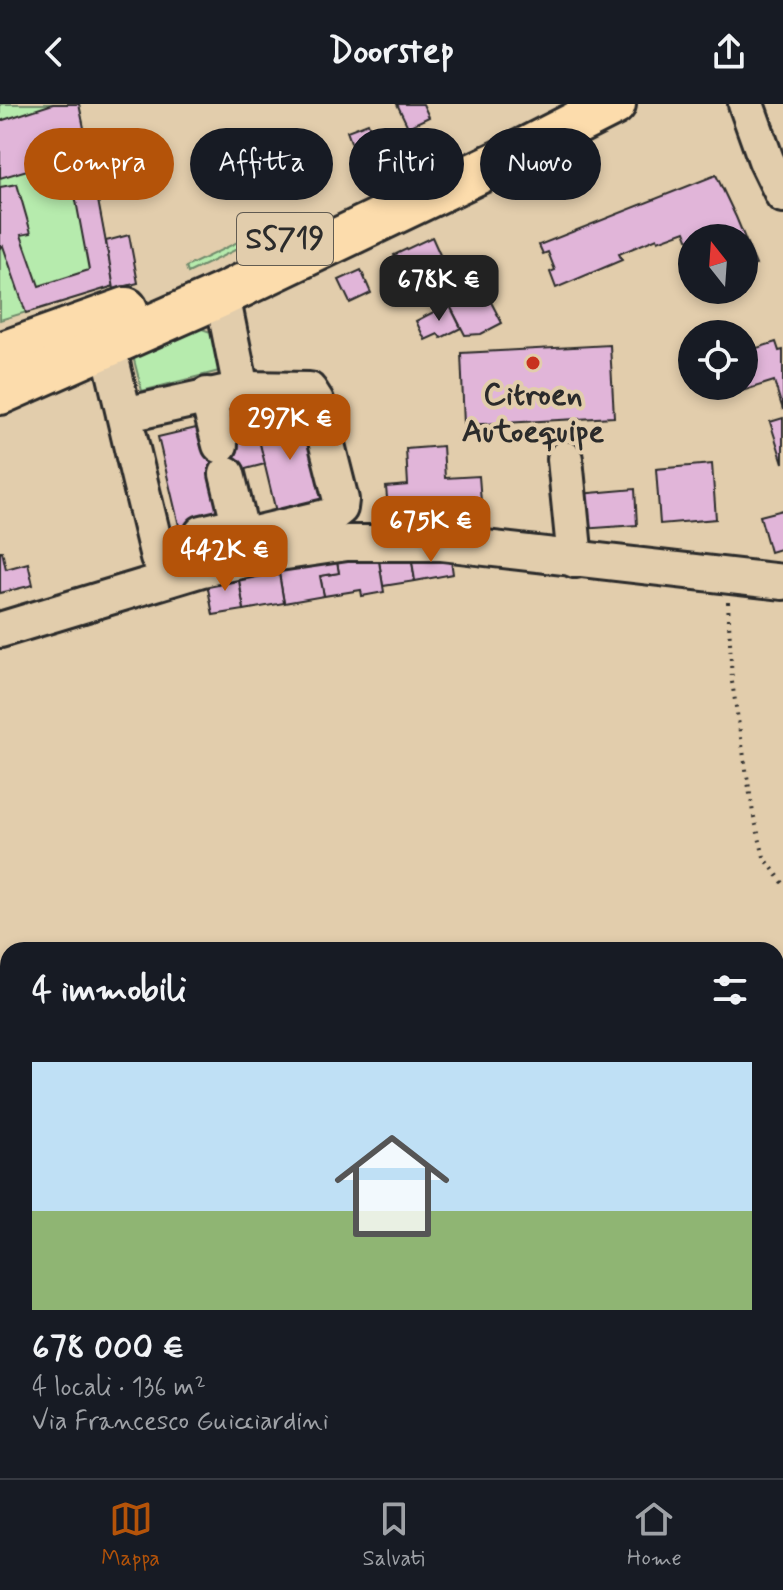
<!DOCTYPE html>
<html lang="it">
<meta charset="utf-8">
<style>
body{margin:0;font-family:Mynerve,sans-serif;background:#20242c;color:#f1f3f6;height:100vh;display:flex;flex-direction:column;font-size:30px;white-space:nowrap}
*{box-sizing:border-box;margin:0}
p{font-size:26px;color:#9ea1a6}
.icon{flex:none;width:44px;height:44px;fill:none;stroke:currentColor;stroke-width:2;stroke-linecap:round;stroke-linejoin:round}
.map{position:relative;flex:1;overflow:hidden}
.drawer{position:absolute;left:0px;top:838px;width:784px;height:536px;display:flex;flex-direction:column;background:#171b24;border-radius:24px 24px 0 0;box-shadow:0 4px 12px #0003}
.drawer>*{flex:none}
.hud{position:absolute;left:24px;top:24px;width:736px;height:72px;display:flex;gap:16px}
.needle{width:52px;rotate:343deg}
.controls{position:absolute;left:678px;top:120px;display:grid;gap:16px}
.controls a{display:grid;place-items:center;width:80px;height:80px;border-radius:50%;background:#171b24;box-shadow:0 4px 12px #0003;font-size:40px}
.price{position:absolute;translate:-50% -68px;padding:0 18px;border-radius:16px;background:#b45309;color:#fff;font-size:26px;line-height:52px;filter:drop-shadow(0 2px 4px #0008)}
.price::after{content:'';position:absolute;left:50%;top:48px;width:24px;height:18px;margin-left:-12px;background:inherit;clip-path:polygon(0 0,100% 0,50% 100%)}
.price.active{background:#222;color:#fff}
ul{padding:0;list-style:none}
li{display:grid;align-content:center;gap:16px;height:424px;padding:0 32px}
li span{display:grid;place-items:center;height:248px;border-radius:0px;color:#555}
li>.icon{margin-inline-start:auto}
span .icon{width:144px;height:144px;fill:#fffc;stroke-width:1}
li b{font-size:34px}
h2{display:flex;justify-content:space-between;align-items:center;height:96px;padding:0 32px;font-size:34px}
.chip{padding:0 28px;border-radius:36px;background:#171b24;box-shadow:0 4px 12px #0003;font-size:28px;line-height:72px}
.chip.active{background:#b45309;color:#fff}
header{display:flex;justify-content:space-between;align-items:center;height:104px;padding:0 32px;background:#171b24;font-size:36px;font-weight:700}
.tabs{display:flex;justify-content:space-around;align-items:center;height:112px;border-top:2px solid #363941;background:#171b24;font-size:22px;color:#9ea1a6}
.tabs a{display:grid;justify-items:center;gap:4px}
.tabs .active{color:#b45309}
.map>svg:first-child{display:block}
.green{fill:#b6ebad;stroke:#708b6c;stroke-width:2}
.building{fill:#e1b5d9;stroke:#2b2b2b;stroke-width:2}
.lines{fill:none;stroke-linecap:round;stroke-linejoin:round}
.minor-casing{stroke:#2b2b2b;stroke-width:40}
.major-casing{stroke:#2b2b2b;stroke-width:48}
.path{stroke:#2b2b2b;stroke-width:4;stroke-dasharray:2 6;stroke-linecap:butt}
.minor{stroke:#e2cdac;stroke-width:34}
.major{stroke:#fcdcac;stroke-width:42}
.poi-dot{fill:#c8321e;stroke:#e2cdac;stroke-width:3}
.labels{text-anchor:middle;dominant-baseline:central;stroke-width:8;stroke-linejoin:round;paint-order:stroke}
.shield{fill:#e2cdac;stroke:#625c52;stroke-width:2}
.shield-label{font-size:30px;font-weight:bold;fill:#2b2b2b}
.poi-label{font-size:32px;font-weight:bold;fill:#2b2b2b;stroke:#e2cdac}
</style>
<header><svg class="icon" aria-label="back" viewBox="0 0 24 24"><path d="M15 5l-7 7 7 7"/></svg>Doorstep<svg class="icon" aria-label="share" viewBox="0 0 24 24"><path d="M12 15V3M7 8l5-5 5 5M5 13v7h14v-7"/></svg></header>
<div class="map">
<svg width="783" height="1374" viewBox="0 0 783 1374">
<rect width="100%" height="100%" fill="#e2cdac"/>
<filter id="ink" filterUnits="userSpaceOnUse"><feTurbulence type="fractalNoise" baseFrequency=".0125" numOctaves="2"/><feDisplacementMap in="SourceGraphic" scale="16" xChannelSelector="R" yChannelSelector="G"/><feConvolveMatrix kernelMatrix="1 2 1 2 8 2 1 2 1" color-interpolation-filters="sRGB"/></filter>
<g filter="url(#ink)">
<g class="green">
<polygon points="0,0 79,0 114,182 0,216"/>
<polygon points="275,120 278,125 188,169 186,163"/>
<polygon points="197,223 213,229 223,266 142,287 133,252"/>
<polygon points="83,1366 386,1366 389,1374 85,1374"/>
</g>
<g class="building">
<polygon points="53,0 79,0 89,48 0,74 0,17"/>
<polygon points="397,0 423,0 429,13 408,23"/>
<polygon points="368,19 376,41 355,49 347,27"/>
<polygon points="89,48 114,182 26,209 3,142 0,144 0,83 17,80 31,129 21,131 39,182 89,166 68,54"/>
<polygon points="716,71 736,113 756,161 744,165 744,134 692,134 691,143 685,127 658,137 657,134 619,150 622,156 556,184 550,168 555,166 548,148 543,150 539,141"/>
<polygon points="129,131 138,179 114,185 106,137"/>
<polygon points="432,133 441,153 403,171 394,151"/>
<polygon points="361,166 371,189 350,199 339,176"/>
<polygon points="483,183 502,219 481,230 465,231 449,200"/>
<polygon points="449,200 461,224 441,234 438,230 425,236 416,217"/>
<polygon points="776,238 779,247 783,246 783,306 774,277 723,293 720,282 744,282 744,248"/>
<polygon points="610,241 614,313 464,321 461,249"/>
<polygon points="304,304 327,400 277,412 254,316"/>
<polygon points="783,314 783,359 770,318"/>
<polygon points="209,321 214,342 258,332 265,360 222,371 233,417 181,430 158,333"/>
<polygon points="443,342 445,374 479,372 482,411 388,405 386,383 408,381 406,345"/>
<polygon points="712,360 716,415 660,420 656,365"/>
<polygon points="635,385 637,421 581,425 579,390"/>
<polygon points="783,406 783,444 770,448 760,412"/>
<polygon points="410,444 415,477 383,482 377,445"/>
<polygon points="410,444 450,449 453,470 415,477"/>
<polygon points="377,445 384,488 362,492 361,486 324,492 320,472 339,469 335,448"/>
<polygon points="0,447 2,447 6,465 28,459 33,481 0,489"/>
<polygon points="335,448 339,469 320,472 324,492 284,499 277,458"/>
<polygon points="277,458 284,499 244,506 237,465"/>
<polygon points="237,465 244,506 213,511 206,474"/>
<polygon points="8,906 8,969 0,943 0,908"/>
<polygon points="453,1366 545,1366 520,1374 456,1374"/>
<polygon points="545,1366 584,1366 586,1374 520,1374"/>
</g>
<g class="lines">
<g class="minor-casing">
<g id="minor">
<polyline points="746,0 766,56 783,91"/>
<polyline points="222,191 241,285"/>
<path d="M108,242C124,312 141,383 158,453L330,412L340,404L341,396L316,297L309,286L241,285L124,311"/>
<polyline points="207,291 220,341"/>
<polyline points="565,355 575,456"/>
<polyline points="202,429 232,422 238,415 227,370"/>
<polyline points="0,526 202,465 279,449 347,439 442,439 783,478"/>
</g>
</g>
<g class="major-casing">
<g id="major">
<polyline points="0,250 126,205"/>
<polyline points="0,289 222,191 500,58 614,0"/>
<polyline points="0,1170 8,1194"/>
<polyline points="63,1366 66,1374"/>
</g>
</g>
<g class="path">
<polyline points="728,498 732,578 753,709 764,753 783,779"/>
<polyline points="8,1227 6,1239 8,1252"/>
<polyline points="0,1275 8,1300"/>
</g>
<use href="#minor" class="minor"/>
<use href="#major" class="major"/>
</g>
</g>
<circle class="poi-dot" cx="533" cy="259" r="8"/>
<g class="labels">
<rect class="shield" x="237" y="109" width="96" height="52" rx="6"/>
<g class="shield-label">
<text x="285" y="135">SS719</text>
</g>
<g class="poi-label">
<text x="533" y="291">Citroen<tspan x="533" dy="37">Autoequipe</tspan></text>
</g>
</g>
</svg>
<div class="controls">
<a><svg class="needle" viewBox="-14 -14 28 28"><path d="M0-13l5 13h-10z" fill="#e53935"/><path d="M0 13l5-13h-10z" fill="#9ea1a6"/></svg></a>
<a><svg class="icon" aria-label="locate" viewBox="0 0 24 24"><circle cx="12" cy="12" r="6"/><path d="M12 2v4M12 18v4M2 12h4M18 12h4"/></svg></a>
</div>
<b class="price active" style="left:439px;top:219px">678K €</b>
<b class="price" style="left:290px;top:358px">297K €</b>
<b class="price" style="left:431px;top:460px">675K €</b>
<b class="price" style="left:225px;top:489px">442K €</b>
<div class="hud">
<a class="chip active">Compra</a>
<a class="chip">Affitta</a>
<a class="chip">Filtri</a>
<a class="chip">Nuovo</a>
</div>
<section class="drawer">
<h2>4 immobili<svg class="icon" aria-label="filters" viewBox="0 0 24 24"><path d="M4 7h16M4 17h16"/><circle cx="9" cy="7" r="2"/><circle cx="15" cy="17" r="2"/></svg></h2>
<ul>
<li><span style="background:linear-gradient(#bfe0f5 60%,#8fb573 0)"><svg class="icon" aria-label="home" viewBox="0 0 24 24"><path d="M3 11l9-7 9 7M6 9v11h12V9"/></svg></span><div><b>678 000 €</b><p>4 locali · 136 m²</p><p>Via Francesco Guicciardini</p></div></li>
</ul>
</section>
</div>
<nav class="tabs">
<a class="active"><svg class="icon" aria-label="map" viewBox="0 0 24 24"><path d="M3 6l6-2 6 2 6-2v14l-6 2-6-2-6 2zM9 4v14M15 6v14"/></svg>Mappa</a>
<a><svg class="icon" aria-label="saved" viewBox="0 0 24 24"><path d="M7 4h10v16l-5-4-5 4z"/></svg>Salvati</a>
<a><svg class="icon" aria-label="home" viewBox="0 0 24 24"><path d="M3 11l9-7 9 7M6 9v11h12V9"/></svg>Home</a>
</nav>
